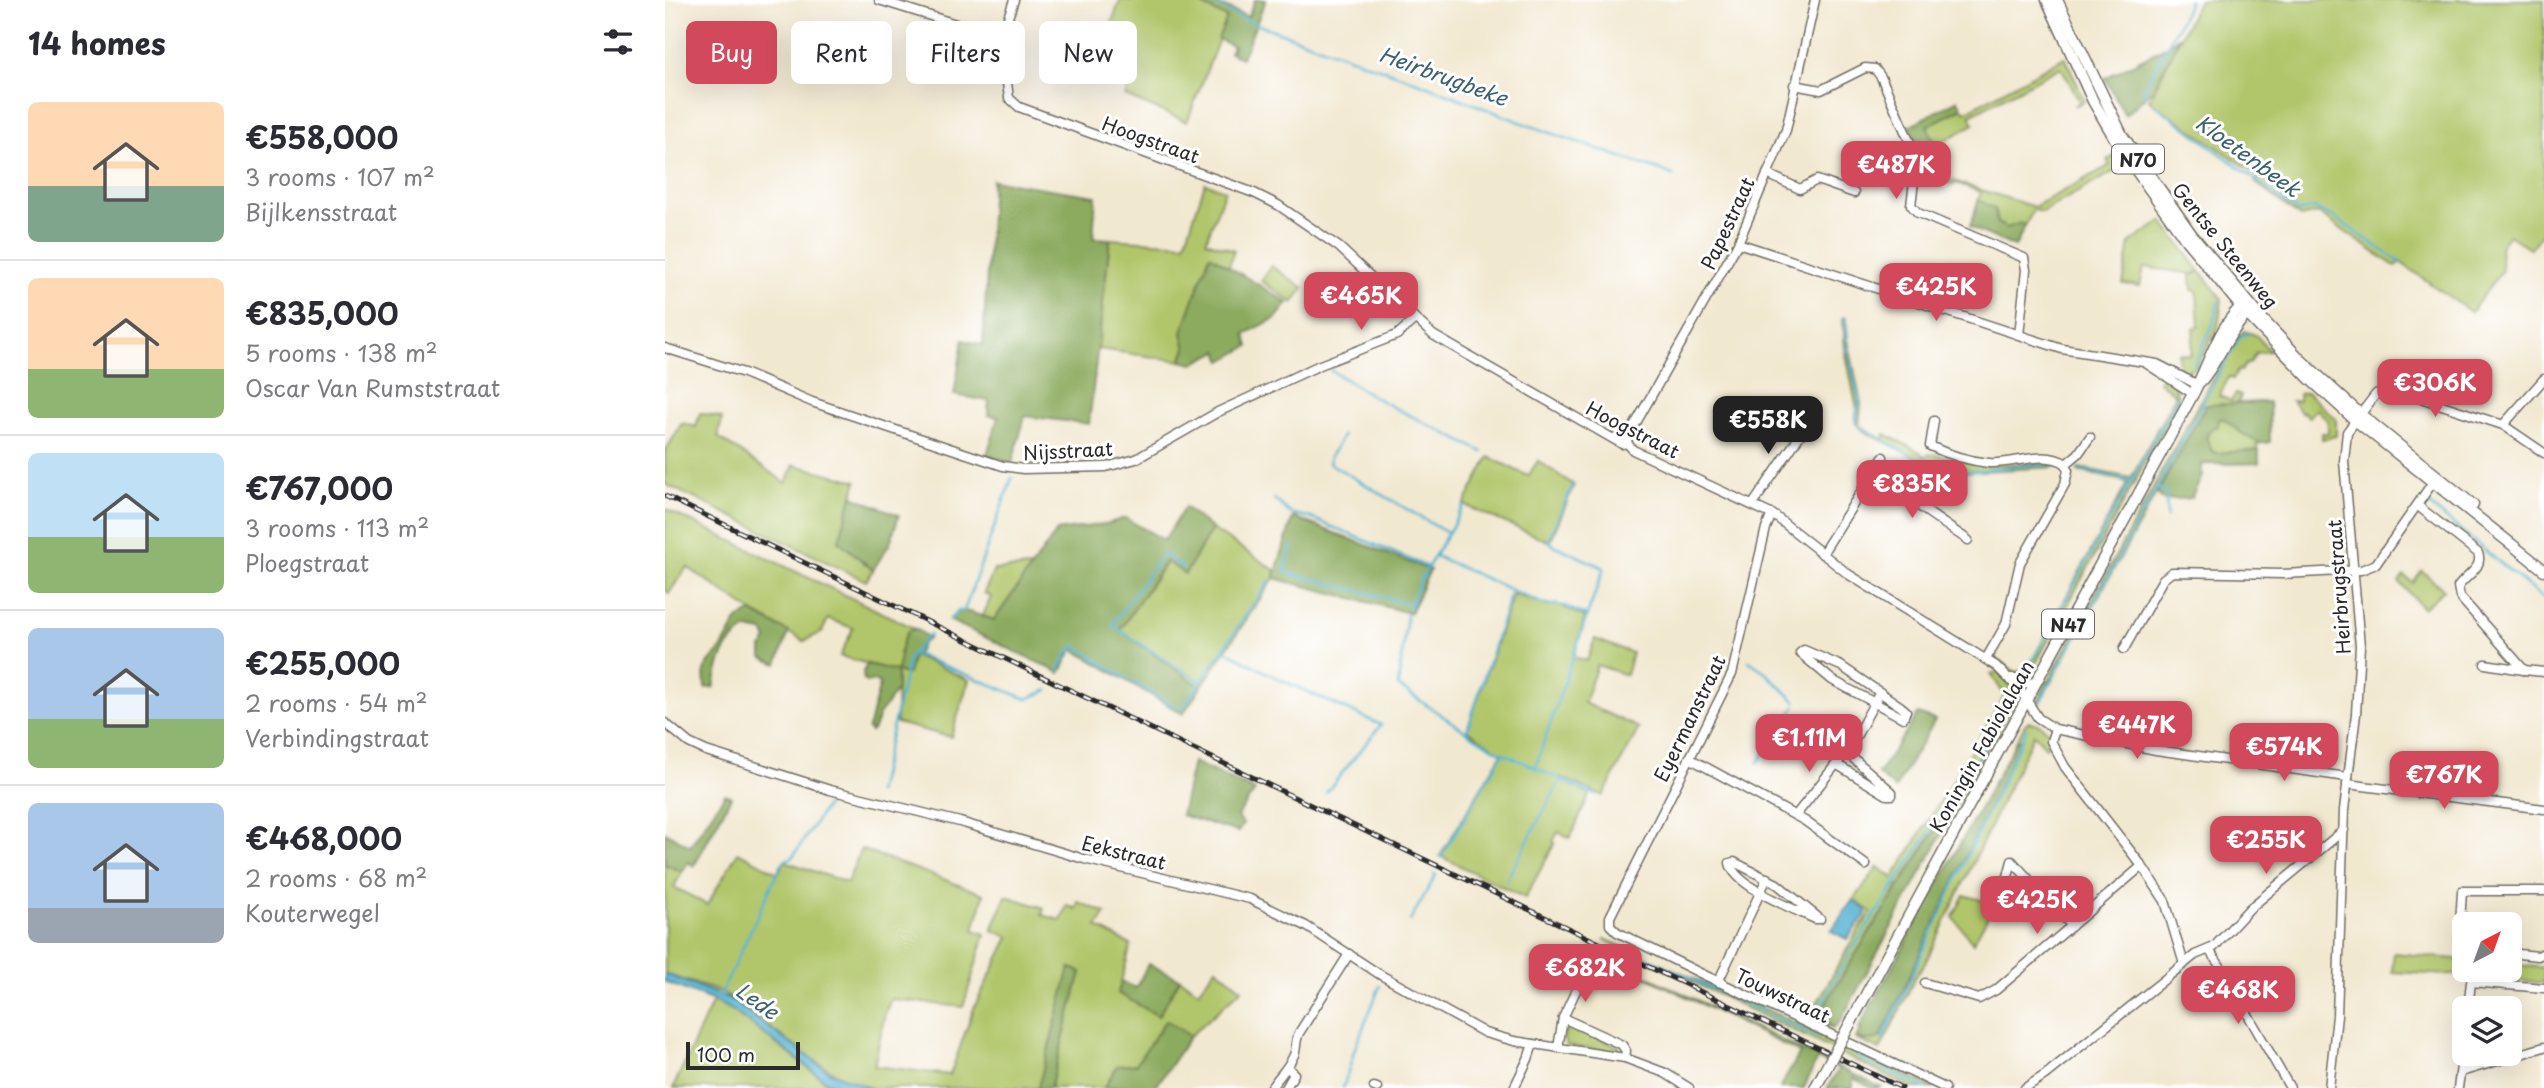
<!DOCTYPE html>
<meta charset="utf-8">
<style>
body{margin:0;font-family:"Playpen Sans",sans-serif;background:#f7f7f7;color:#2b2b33;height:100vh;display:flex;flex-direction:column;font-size:26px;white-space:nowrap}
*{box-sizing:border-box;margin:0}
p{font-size:23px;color:#7c7c81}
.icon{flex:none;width:38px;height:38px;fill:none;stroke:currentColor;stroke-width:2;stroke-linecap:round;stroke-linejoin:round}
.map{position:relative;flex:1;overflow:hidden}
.sheet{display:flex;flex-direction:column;background:#fff;width:665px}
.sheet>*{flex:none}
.top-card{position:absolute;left:21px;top:21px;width:665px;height:63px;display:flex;gap:14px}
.needle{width:46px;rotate:41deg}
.fabs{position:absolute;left:1787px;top:912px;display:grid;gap:14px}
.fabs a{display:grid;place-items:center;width:70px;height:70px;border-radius:10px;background:#fff;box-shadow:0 7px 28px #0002;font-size:35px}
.scale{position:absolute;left:21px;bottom:18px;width:114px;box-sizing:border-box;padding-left:7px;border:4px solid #2b2b2b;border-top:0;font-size:19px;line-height:24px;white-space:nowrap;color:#2b2b2b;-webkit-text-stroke:5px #fff;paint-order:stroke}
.price{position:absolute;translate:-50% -60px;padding:0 16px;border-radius:14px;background:#d1495b;color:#fff;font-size:23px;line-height:46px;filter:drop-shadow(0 2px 4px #0008)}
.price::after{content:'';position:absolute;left:50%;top:42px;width:21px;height:16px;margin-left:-10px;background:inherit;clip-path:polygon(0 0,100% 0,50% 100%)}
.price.current{background:#222;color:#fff}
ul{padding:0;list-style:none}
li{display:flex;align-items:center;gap:21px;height:175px;padding:0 28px}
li+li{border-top:2px solid #e1e1e2}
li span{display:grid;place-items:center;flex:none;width:196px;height:140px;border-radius:10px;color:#555}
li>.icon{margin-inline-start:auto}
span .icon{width:84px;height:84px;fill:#fffc;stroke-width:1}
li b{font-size:30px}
h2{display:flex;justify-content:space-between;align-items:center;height:84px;padding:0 28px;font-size:30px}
.pill{padding:0 24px;border-radius:10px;background:#fff;box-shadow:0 7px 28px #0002;font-size:24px;line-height:63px}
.pill.current{background:#d1495b;color:#fff}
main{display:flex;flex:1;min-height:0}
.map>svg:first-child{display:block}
.green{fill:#b1c66b;stroke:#6e784b;stroke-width:2}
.forest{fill:#8cab5f;stroke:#5c6b45;stroke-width:2}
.water{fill:#52b2d1;stroke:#3e6e7e;stroke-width:2}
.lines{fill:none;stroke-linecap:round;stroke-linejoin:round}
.stream{stroke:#52b2d1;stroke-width:2.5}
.minor-casing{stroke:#706d65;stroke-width:11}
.major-casing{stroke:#706d65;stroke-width:13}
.minor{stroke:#fff;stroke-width:8}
.major{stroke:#fff;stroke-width:10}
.rail-casing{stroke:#2b2b2b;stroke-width:5}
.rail{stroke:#fff;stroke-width:2.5;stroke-dasharray:8;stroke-linecap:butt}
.major-bridge-casing{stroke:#706d65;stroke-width:13;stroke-linecap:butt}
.major-bridge{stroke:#fff;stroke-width:10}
.labels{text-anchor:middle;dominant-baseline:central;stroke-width:6;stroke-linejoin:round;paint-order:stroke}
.shield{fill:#fff;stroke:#6b6b6b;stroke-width:2}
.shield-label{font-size:18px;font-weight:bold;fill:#2b2b2b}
.street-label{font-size:19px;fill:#2b2b2b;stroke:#fff}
.water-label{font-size:21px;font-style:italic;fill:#3b616d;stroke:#fff}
</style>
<main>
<section class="sheet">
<h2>14 homes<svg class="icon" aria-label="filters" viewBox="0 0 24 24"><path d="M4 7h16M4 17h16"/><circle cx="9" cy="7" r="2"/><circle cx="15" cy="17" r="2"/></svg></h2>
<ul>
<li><span style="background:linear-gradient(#ffd9b3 60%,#7fa58c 0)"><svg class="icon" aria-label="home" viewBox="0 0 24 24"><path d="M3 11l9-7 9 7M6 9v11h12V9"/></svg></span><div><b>€558,000</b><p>3 rooms · 107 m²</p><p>Bijlkensstraat</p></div></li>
<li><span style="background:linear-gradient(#ffd9b3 65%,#8fb573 0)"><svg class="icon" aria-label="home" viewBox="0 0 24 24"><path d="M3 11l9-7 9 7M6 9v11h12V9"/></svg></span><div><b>€835,000</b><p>5 rooms · 138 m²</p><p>Oscar Van Rumststraat</p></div></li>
<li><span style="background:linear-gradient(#bfe0f5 60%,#8fb573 0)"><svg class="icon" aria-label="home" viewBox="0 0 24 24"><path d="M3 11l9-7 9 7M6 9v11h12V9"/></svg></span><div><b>€767,000</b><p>3 rooms · 113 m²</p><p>Ploegstraat</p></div></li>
<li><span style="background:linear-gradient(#a9c7e8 65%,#8fb573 0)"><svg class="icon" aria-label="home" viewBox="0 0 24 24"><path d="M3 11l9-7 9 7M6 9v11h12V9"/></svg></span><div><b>€255,000</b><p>2 rooms · 54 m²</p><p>Verbindingstraat</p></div></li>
<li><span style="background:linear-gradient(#a9c7e8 75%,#9aa5b1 0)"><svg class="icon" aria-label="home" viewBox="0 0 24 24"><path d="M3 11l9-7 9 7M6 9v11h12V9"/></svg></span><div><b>€468,000</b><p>2 rooms · 68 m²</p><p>Kouterwegel</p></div></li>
</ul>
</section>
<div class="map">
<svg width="1879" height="1088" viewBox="0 0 1879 1088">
<rect width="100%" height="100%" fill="#fff"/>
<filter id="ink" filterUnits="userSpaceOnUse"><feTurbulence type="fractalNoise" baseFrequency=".0143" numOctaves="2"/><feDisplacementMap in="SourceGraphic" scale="14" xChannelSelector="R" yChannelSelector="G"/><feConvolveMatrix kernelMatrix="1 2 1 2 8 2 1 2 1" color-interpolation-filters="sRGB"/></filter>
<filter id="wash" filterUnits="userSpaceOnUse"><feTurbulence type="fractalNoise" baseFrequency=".00686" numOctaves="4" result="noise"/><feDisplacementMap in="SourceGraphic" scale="28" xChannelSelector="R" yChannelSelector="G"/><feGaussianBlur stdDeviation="1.57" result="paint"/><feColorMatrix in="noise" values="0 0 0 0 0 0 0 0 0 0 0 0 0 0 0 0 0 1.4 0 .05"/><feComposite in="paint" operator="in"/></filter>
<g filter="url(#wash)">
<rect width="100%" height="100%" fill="#f1e8d0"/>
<g class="green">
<polygon points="455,0 535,0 534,3 562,18 522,122 460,96 463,88 428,75"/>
<polygon points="1534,0 1879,0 1879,230 1866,249 1844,235 1835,247 1837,270 1806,312 1735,262 1731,267 1653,213 1635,217 1590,182 1594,176 1484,100"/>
<polygon points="1400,57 1420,101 1409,106 1415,102 1396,67 1305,115 1309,124 1272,145 1262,129 1267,123 1297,108 1300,112"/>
<polygon points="1451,155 1459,166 1377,212 1368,210 1350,247 1305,227 1316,192 1291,183 1289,185 1267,178 1261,182 1262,172 1369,207 1444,166 1443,160"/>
<polygon points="540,183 560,190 541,241 569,250 564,266 545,255 517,332 521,349 516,361 433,349 445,239 520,244"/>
<polygon points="1497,221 1535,271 1528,274 1479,267 1475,286 1458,284 1465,243"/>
<polygon points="606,266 639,288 628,303 596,281"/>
<polygon points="1536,272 1557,299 1553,327 1531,367 1518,372 1514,370 1513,353 1526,355 1529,328 1534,327 1532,291 1527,290 1526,275"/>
<polygon points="1178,317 1181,317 1183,340 1196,404 1194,425 1219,440 1220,434 1255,452 1260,457 1264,454 1268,454 1322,465 1384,462 1389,462 1389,467 1280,473 1199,431 1190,422 1192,409 1180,349"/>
<polygon points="1579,331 1591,335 1605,351 1591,353 1585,363 1580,365 1576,371 1573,370 1568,379 1564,377 1554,396 1566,401 1571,394 1576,396 1573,403 1604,402 1605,442 1592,444 1594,463 1507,465 1372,707 1372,701 1569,339"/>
<path d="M1497,377L1509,385L1514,400L1364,676C1350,684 1338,668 1328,660L1329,652H1333L1330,658L1351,672L1362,670L1463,482L1413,471L1414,468L1466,478L1511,395L1494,382Z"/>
<polygon points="1642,392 1671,419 1671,436 1657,439 1657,433 1663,433 1663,421 1652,409 1644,417 1638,411 1636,413 1627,401 1634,401 1634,394"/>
<polygon points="35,413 57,418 53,437 121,483 129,465 192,481 174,541 208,570 201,581 0,484 0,452 17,423 31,427"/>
<polygon points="824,457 863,476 873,461 909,485 885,542 799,505"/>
<polygon points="0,509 251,629 243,631 234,653 248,655 304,680 286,737 231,723 232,672 175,656 188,628 163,619 157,632 139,641 86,611 22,567 4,593 0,590"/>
<polygon points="547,529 611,571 609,578 536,687 455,630 502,561 520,574"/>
<polygon points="367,567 329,620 318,616 326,597 319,593 329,570"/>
<polygon points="1757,571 1779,590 1758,608 1734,582 1739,576 1748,583"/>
<polygon points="848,594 884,606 892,604 920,617 909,657 922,661 930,639 967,653 961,675 932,665 919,703 974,728 938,796 896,777 896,780 925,794 905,838 893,832 888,841 890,843 860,898 775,856 837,753 802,730"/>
<path d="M1333,672C1360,696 1350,701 1334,729L1332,726C1278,824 1213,915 1156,1011L1161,1022L1168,1029L1144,1017L1191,934L1206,912L1189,900L1213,867L1228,878L1340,696L1326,674Z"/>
<polygon points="1363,722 1374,724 1384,732 1383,745 1381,747 1369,734 1280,922 1259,965 1251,976 1215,1050 1191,1039 1199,1041 1257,953 1355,740 1352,740 1346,751 1360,724"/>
<polygon points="196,849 319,894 309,930 320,934 298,1007 226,999 220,1013 209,1066 285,1075 309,1008 344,937 327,930 341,896 379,908 377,915 396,920 402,905 411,909 413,902 441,913 432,927 466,945 453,993 493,1016 515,979 533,991 551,968 577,989 525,1036 500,1021 471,1065 452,1067 439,1088 385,1088 416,972 406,968 373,1088 206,1088 184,1081 146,1058 57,992 0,974 0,864 17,872 9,887 42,905 73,852 113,873 120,861 182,883"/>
<polygon points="1299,895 1330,904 1308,943 1288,917"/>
<polygon points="939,939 1113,1015 1270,1088 1247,1088"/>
<polygon points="1729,953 1799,960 1799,970 1844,970 1845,964 1879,968 1879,983 1805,976 1727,972"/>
<polygon points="48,1001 67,1010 162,1083 174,1088 8,1088"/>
<polygon points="905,1025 954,1047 956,1052 902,1046 899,1040 900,1028"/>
</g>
<g class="forest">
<polygon points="535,0 543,0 583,17 590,0 601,0 577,58 565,53 568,46 553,39 562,18 533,3"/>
<polygon points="1515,36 1488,90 1460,115 1440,78 1495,50"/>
<polygon points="1293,100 1297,108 1262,126 1267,138 1272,145 1266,165 1257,162 1257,153 1244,126"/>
<polygon points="327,180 431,196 428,238 445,239 424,424 360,416 347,463 322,455 333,417 323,415 324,401 289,395 298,340 318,345"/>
<polygon points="1314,200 1330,209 1332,223 1342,228 1355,223 1360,225 1350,247 1305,227"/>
<polygon points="545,255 623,303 611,318 580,334 584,346 557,361 553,351 528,364 516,361 521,349 517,332"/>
<polygon points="1604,402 1605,442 1594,443 1578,434 1557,418 1553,421 1553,426 1545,430 1541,438 1547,451 1551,453 1594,450 1594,463 1537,464 1537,476 1526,498 1499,500 1492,494 1541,405"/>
<polygon points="187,496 234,515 225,543 208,570 174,541"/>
<polygon points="520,507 547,529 520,574 501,561 455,630 536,687 518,714 408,649 395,673 284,620 293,611 304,612 329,620 392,531 441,524 460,518 499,540"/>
<polygon points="628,517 765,570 745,613 609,578"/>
<path d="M86,612L124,632L112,664L97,658V648L102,639L98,632L82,629C58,642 53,665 49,687L40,688L39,671L43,664L56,649L73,619Z"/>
<path d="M251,629L264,638L257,644L251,657L248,656L243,674L232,672V690L214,715L209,729L206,732L203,729L215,684L211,681L202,682L199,680L198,672L202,664L232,671C236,655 234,646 243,631Z"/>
<polygon points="1253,714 1270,720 1230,789 1213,774"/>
<path d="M1332,726L1334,729L1176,1020L1169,1028C1162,1024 1158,1019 1156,1011C1212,915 1279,824 1332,726Z"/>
<polygon points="1352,740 1356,740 1216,1037 1206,1041 1191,1038 1196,1029 1194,1028"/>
<polygon points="528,762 590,791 572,816 578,824 573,832 516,815"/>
<polygon points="60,794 66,797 29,866 23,862 17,872 0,864 0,832 25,846"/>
<polygon points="937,955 1217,1088 1207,1088 1188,1078 1188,1088 1162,1088 1174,1069 1152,1059 1139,1088 1115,1088 1135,1053"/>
<polygon points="483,964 515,979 493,1016 453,993 456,982 471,988"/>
<polygon points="405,968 416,972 385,1088 373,1088"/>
<polygon points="501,1020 525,1036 490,1088 439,1088 452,1066 471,1064"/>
</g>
<g class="water">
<polygon points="1188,900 1201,910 1201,914 1182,939 1166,931"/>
<polygon points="0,974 63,998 163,1071 206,1088 177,1088 163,1082 67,1010 49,1001 0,982"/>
</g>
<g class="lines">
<g class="stream">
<polyline points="542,0 583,21 742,78 863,125 1008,175"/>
<polyline points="1479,96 1479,89 1520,12 1524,0"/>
<polyline points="1489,104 1634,212 1649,208 1667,216 1735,262"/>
<polyline points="1180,317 1183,351 1194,399 1191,424 1252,459"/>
<polyline points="1528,365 1548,325 1553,302"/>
<polyline points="665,370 718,402 818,452"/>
<polyline points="678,435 665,457 664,463 782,533"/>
<path d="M1259,463C1301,482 1346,461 1390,465"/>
<polyline points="1414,469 1465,481"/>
<polyline points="1492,488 1501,492 1502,517"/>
<polyline points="609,499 625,513 646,518 763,567"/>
<polyline points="1762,503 1879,599"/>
<polyline points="627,545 620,572 746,604"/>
<polyline points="770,556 878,604 900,606 922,616 939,568 888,545 883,540 908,485"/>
<polyline points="518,568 498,554 447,625 535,681"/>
<polyline points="744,608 756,579 799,506"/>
<polyline points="742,615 733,686 809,737 838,753 930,795"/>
<polyline points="284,620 293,611 299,611 347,478"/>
<polyline points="558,649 614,679 716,725 661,793"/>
<polyline points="247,653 362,699 383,690"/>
<polyline points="1084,661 1099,671 1131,702"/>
<polyline points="394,670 403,652 411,646 464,680 514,709 519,706 605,580"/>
<polyline points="1360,674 1512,397"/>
<polyline points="1374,704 1551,379 1576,336 1583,334"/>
<polyline points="802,731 846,591"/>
<polyline points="1093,763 1131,706"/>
<polyline points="870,768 922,616"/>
<polyline points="212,793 244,658 265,634"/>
<polyline points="776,857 838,753"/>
<polyline points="841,881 896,779"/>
<polyline points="745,921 771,875 769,874"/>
<polyline points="980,957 1154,1038"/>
<polyline points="55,996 116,865 120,860 127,858 165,800"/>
<polyline points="1152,1011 1187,950 1296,784 1345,699"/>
<polyline points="1217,1040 1362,728"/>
<polyline points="1191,1056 1260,1088"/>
<polyline points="678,1088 690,1048 715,986"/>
</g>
</g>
</g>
<g filter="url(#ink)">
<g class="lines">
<g class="minor-casing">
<g id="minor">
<polyline points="214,0 336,38"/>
<polyline points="349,0 336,38 344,98 354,107 589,193 613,205 674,247 768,335 957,444 962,443 968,450 1110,516 1183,574 1331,666 1355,690 1373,718 1390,729 1491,750 1682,777"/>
<polyline points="1129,85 1156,90 1200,68 1210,69 1216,77 1250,154 1250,174 1246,205 1253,213 1359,258 1361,270 1354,335"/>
<polyline points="1102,174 1135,189 1152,180 1189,193"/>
<polyline points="1073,243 1397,349 1492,364 1533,385"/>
<polyline points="0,348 79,373 147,402 338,466 358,469 441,467 471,459 553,412 655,365 732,335 750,319"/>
<polyline points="1482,364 1528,394"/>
<path d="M1269,421L1265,446C1282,454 1305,461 1324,463C1348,465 1380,449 1401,464L1403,470L1400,484L1355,563L1341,624L1321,659"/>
<polyline points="1838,425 1879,379"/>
<polyline points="962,443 963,437 1073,243 1121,130 1150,0"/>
<polyline points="1401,464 1413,454 1425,437"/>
<path d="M1207,475C1240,495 1271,519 1303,540"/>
<polyline points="1088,504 1142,425"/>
<path d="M1753,506L1813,553C1819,568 1801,575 1793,587L1795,597L1859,670L1879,672"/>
<polyline points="1107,514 1101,528 1067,674 945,917 945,925 952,932 1035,973 1280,1088"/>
<polyline points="1157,554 1218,457"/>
<polyline points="1459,649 1498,579 1507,572 1618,574 1696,570 1711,564 1768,482"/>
<polygon points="1139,650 1176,666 1235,706 1241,711 1238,718 1167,680 1135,653"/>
<polyline points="1820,664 1859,670"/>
<polyline points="1347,678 1360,684 1371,682"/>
<polyline points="0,723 24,743 41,751 165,790 295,822 419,859 585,899 641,926 714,974 820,1033 849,1041 960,1058 1000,1073 1024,1088"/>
<polyline points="1390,729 1386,741 1400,767 1477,866 1500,901 1519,964"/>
<polyline points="1024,758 1140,821 1201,865"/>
<polyline points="1171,764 1222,795 1227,795 1227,792 1181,752"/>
<polyline points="1682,784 1879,809"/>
<polyline points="1131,815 1187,744 1215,692"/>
<path d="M1069,862L1112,884L1155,919H1150C1129,909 1069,886 1065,863Z"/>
<polyline points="1337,899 1347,861 1407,926"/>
<polyline points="1799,946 1794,940 1797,891 1879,891"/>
<polyline points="1544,950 1555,966 1625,1088"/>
<polyline points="1844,953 1873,956 1879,953"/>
<polyline points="1053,982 1102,878"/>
<polyline points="1260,983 1314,999 1331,990 1477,866"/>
<polyline points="1803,1008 1806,982 1879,988"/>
<polyline points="898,1018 957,1045 961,1051 960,1058"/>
<polyline points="893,1048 898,1018 928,954"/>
<polyline points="1796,1072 1879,1047"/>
<polyline points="709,1087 712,1088"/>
<path d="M606,1088C614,1076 624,1067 629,1055C632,1048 630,1041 634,1033L684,954"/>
<polyline points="621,1088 629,1074 623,1068"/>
<polyline points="849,1088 863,1059 868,1044"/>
<polyline points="1360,1088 1380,1075 1530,955 1549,947 1584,909 1679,830"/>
<polyline points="1664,1088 1672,1016 1679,810 1691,714 1695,646 1679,461 1682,432 1711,394 1725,388 1838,425 1879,453"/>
<polyline points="1793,1088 1799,1045"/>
</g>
</g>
<g class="major-casing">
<g id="major">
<polyline points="1382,0 1428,101 1456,149 1521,240 1582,314 1644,378 1690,420 1879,570"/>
<polyline points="1392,0 1457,135 1527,235 1599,321 1636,360 1695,414 1808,505"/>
<path d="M1536,381C1555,359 1563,330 1586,311"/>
<path d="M1185,1024L1528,394C1545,362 1553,325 1582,301"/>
<polyline points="1150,1088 1159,1072"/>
</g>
</g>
<use href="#minor" class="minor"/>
<use href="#major" class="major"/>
<g class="rail-casing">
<polyline id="rail" points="0,496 1237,1088"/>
</g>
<use href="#rail" class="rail"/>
<g class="major-bridge-casing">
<polyline id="major-bridge" points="1159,1072 1185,1024"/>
</g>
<use href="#major-bridge" class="major-bridge"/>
</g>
</g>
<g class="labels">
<g class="shield">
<rect x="1447" y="144.5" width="52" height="29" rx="5"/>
<rect x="1377" y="609.5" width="52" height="29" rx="5"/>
</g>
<g class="shield-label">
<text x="1473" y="159">N70</text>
<text x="1403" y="624">N47</text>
</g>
<g class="street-label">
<text transform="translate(486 139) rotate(20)">Hoogstraat</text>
<text transform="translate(1062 223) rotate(-65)">Papestraat</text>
<text transform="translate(1561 245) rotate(51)">Gentse Steenweg</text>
<text transform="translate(968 429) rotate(27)">Hoogstraat</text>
<text transform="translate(403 450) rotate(-3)">Nijsstraat</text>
<text transform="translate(1673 587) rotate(-94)">Heirbrugstraat</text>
<text transform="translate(1024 718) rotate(-64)">Eyermanstraat</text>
<text transform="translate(1316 746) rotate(-61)">Koningin Fabiolalaan</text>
<text transform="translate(459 852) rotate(14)">Eekstraat</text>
<text transform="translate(1118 995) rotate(25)">Touwstraat</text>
</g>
<g class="water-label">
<text transform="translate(779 75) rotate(20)">Heirbrugbeke</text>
<text transform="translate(1584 155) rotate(36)">Kloetenbeek</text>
<text transform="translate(93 1000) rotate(35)">Lede</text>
</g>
</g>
</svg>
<div class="fabs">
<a><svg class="needle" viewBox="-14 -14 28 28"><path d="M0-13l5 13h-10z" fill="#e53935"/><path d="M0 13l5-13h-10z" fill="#7c7c81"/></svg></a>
<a><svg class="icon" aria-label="layers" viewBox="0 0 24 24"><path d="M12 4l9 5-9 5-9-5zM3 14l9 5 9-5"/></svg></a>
</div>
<div class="scale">100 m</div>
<b class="price" style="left:1231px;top:201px">€487K</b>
<b class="price" style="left:1271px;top:323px">€425K</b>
<b class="price" style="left:696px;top:332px">€465K</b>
<b class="price" style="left:1770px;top:419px">€306K</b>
<b class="price current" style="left:1103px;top:456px">€558K</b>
<b class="price" style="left:1247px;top:520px">€835K</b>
<b class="price" style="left:1472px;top:761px">€447K</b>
<b class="price" style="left:1144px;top:774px">€1.11M</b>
<b class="price" style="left:1619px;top:783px">€574K</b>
<b class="price" style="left:1779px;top:811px">€767K</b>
<b class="price" style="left:1601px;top:876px">€255K</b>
<b class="price" style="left:1372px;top:936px">€425K</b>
<b class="price" style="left:920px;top:1004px">€682K</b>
<b class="price" style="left:1573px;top:1026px">€468K</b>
<div class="top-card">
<a class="pill current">Buy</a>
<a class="pill">Rent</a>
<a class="pill">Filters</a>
<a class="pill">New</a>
</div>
</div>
</main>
